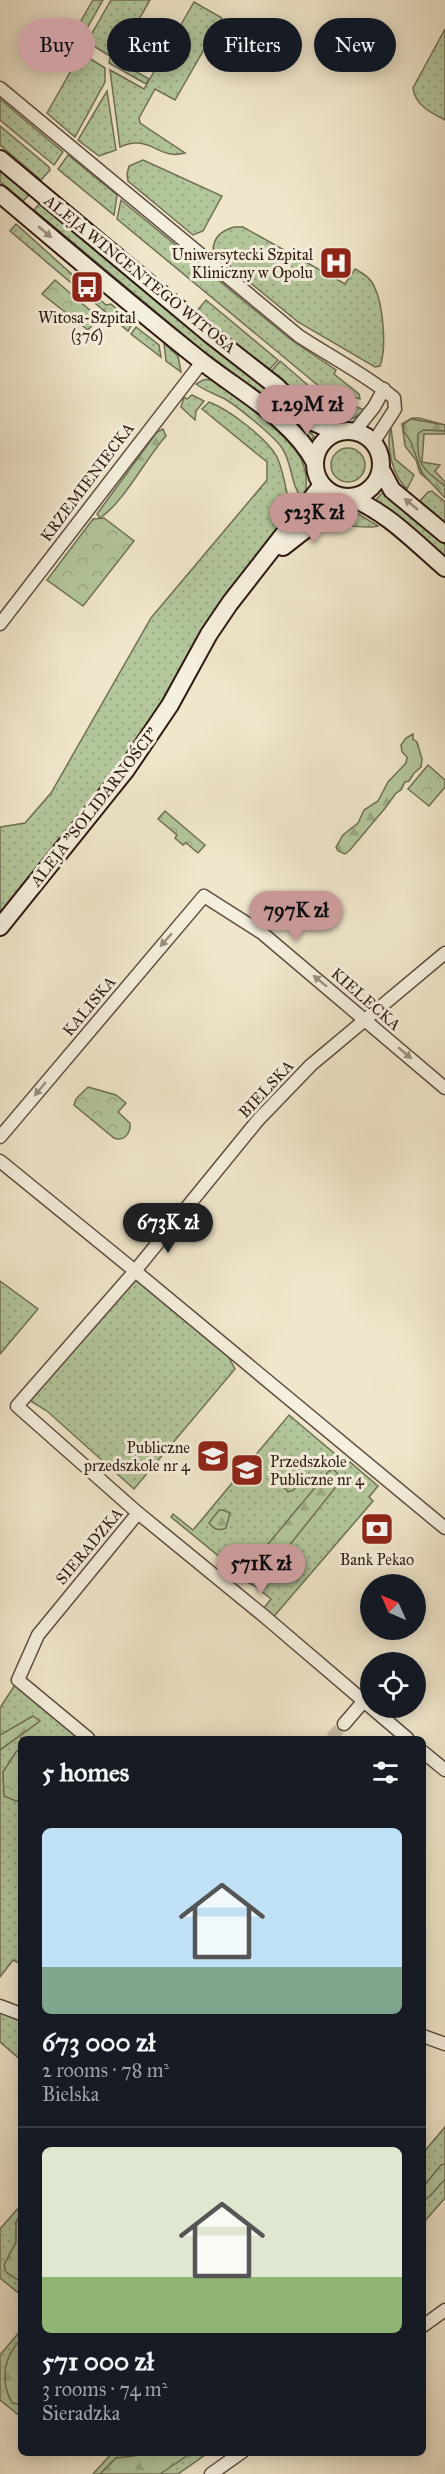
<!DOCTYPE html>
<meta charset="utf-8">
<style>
body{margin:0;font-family:"IM FELL Great Primer",serif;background:#20242c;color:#f1f3f6;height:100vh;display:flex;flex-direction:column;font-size:22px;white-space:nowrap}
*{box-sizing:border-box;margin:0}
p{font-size:20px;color:#9ea1a6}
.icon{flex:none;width:33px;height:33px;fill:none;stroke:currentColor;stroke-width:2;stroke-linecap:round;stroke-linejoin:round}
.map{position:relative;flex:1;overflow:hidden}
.drawer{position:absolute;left:18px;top:1736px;width:408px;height:720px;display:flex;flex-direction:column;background:#171b24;border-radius:9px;box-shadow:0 3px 15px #0003}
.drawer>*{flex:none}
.guide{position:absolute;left:18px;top:18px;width:410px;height:54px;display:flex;gap:12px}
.needle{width:39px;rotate:315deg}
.buttons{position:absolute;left:360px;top:1574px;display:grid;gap:12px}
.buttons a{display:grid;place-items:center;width:66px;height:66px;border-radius:50%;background:#171b24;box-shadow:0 3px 15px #0003;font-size:30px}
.price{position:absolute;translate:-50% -51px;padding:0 14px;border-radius:21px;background:#c59692;color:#111;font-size:20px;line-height:39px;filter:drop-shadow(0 2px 3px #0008)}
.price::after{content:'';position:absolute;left:50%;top:36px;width:18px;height:14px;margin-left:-9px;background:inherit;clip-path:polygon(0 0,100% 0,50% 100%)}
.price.selected{background:#222;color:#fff}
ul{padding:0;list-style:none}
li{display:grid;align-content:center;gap:12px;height:318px;padding:0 24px}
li+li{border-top:2px solid #363941}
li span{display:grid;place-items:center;height:186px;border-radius:9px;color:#555}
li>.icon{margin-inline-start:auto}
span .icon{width:108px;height:108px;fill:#fffc;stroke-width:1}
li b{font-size:26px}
h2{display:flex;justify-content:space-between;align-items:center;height:72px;padding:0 24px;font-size:26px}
.chip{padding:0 21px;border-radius:27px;background:#171b24;box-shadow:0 3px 15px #0003;font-size:21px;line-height:54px}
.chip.selected{background:#c59692;color:#111}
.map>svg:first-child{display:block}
.grass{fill:url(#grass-dots);stroke:#707056;stroke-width:1.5}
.forest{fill:url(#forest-firs);stroke:#707056;stroke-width:1.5}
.park{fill:url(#park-crowns);stroke:#707056;stroke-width:1.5}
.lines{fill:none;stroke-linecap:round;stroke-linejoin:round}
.street-tunnel{stroke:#c9bda6;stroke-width:12;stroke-dasharray:12 6;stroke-linecap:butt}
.street-casing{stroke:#5e4c40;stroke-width:15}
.secondary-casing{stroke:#2e1911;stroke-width:20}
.street{stroke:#f5efdd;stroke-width:12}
.secondary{stroke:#f5efdd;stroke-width:16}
.oneway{fill:#9b8f81}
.labels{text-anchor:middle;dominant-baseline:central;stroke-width:6;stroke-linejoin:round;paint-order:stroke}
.poi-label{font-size:16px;fill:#2e1911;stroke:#f5efdd;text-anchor:end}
.street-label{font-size:16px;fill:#2e1911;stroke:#f5efdd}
</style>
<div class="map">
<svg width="445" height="2474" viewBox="0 0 445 2474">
<defs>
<pattern id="grass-dots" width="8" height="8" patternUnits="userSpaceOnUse" patternTransform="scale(1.5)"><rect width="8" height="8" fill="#b3c69c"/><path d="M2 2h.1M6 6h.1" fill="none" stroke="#9aaa85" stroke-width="1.8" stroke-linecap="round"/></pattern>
<pattern id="forest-firs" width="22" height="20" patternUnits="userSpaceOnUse" patternTransform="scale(1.5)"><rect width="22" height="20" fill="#b3c69c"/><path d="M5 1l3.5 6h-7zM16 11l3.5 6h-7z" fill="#9aaa85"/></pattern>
<pattern id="park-crowns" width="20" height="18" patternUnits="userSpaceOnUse" patternTransform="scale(1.5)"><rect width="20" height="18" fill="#b3c69c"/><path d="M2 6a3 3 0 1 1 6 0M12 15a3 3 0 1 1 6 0" fill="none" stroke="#9aaa85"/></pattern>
</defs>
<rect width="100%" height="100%" fill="#f0e6cb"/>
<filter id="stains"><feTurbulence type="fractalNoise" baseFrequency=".00333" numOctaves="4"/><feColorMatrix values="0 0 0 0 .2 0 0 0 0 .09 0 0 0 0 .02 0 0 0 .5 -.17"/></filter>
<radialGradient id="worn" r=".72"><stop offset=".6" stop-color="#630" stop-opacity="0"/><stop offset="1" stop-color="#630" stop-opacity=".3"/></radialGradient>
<g class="grass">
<polygon points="93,0 103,0 82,37 74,33"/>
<polygon points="111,0 150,0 116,60 149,79 146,84 109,63 110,56 87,42"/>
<path d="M194,2L222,18L175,100L155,89L139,118L140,123L185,153C159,161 150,133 120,147L110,70L144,89Z"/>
<path d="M445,29V120C431,113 415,105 413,88Z"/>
<polygon points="81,53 105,68 105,82 75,137 47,113"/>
<polygon points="107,91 116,150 99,156 78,140"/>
<polygon points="0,99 63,152 54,165 0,120"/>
<polygon points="0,126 49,167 50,170 41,180 0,145"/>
<polygon points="68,155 117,195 114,215 58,169"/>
<polygon points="143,160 222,196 203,231 193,235 128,181 127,174 129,166"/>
<polygon points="0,171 29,195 23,201 0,182"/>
<polygon points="121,200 290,339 336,370 334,374 359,394 360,399 320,387 117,219"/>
<polygon points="39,204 203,340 248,373 314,436 311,440 255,389 197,346 34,210"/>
<polygon points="16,224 106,305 111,304 133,323 128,331 10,231"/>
<path d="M234,227H243L345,284L355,269C364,274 371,278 375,288C383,305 387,349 380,366L375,367L298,322L213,252C213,237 221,231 234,227Z"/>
<polygon points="206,300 278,360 268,371 197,311"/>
<polygon points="136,327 159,345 161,357 131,334"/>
<polygon points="164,343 178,356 181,372 166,361"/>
<path d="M280,361L317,393L365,410C335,441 294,392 270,373Z"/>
<path d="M203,380C208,379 211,379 216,382C235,392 293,441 301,459C307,472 308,487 303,500C290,485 293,464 282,448C274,436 238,407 225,399C215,394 205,391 196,384Z"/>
<polygon points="192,395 204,401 196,411 195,420 181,407 184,397 187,399"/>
<path d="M209,402C228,409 267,438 277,457C284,472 286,491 290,507L295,511L202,630L155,714L121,764L0,913V827L25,823L51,793L151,618L267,480V462L202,409Z"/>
<polygon points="412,418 419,418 445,425 445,434 424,434 422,462 440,465 435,471 445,482 445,494 420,473 416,460 405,446 402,424"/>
<path d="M391,428L395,459L414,475L407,489C393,476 385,447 391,428Z"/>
<circle cx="348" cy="465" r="17"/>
<polygon points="432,491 445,502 445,522 420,501 428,492"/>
<polygon points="383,492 445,545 445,557 376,500"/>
<path d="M342,510L355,512L378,526C371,529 336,525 327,523Z"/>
<polygon points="138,1274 220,1341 235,1369 134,1489 47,1411 29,1400"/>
<polygon points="0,1281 38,1309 0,1354"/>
<polygon points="289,1415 347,1464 350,1462 378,1486 369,1497 373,1501 270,1621 260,1613 271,1599 171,1517 173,1514 193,1530"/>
<polygon points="18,1680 88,1738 21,1738 21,1964 13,1960 0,1977 0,1708"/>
<polygon points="0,2006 21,2014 21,2060 0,2042"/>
<polygon points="445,2127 445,2198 423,2223 423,2153"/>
<polygon points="21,2205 21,2295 0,2278 0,2229"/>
<polygon points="21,2330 21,2417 0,2400 0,2355"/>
<polygon points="112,2453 208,2453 178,2474 93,2474"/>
</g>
<g class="forest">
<path d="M411,419L445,425V431L423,430L418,434C416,465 422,468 445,486V498L422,473L411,442L403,430L404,424Z"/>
<path d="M163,429L166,436C146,458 124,502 100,518L97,514L157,432Z"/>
<polygon points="413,734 413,739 417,742 422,759 421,767 414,773 409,781 405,782 401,790 396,793 386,807 350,850 345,854 338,851 336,847 343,835 358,823 364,810 378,801 388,782 406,763 407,757 402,752 401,745 406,738"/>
<polygon points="280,1463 289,1467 298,1480 294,1490 288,1492 278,1480 278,1466"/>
<polygon points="333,1469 339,1475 339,1483 277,1561 266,1571 266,1586 262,1589 248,1583 246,1578 253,1558 258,1556 328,1472"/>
<path d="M219,1510H223L230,1513L226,1528C219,1531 215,1530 209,1523Z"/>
<polygon points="33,1716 40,1721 0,1750 0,1735"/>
<polygon points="445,2164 445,2179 430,2196 423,2201 423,2187 441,2165"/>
<polygon points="21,2214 21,2282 6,2272 4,2265 16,2242 16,2222"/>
<path d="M21,2339V2401L19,2404L12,2403C0,2381 3,2358 21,2339Z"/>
<polygon points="137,2453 137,2452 191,2453 160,2474 100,2474 116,2458 134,2456"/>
</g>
<g class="park">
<polygon points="55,280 99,318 88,330 42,294"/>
<polygon points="104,518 134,541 83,606 47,580 93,519"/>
<polygon points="428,765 445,780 445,787 429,806 408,789"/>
<polygon points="165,811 205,845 198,853 186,843 183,845 175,838 177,835 158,819"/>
<path d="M88,1087L116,1095L126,1103L118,1112L130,1123C131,1132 125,1142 114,1138L74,1105L76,1099Z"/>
<polygon points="21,1748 21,1800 16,1801 4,1796 3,1772 16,1752"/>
</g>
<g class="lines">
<polyline class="street-tunnel" points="331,1738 344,1724"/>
<g class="street-casing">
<g id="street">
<path d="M0,88L299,336C331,357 365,374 394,398L395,409L373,443"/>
<polyline points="354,432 374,407 384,389"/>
<polyline points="0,624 202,362"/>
<polyline points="445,953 311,1065 258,1120 135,1271 445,1528"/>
<polyline points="0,1137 204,896 262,933 445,1088"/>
<polyline points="0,1161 135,1271 17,1406 138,1513 264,1616 407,1738"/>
<polyline points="344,1724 363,1702"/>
<polyline points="88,1738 18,1680 38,1635 138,1513"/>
<polyline points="423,1752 445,1770"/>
<polyline points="0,2006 21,2014"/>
<polyline points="423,2036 445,2044"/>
<polyline points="423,2326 445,2310"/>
<polyline points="211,2474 242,2452"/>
</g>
</g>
<g class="secondary-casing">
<g id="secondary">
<polyline points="0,159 212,336 276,386 313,422 336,432"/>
<path d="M0,194C66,250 132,306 200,360C237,390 293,419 315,463"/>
<circle cx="348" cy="464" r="33"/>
<polyline points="382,471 392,490 445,534"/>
<path d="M351,498C386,511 417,544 445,568"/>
<polyline points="283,547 346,498"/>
<polyline points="0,927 126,770 170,705 209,634 230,603 322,485"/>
</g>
</g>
<use href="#street" class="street"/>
<use href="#secondary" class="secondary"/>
</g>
<defs><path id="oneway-solid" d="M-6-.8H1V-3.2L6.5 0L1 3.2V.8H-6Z" transform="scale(1.5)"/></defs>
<g class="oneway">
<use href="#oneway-solid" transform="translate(45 232) rotate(40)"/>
<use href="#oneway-solid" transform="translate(411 504) rotate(-140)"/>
<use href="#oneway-solid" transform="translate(166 940) rotate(131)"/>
<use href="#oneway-solid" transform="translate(320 981) rotate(-141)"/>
<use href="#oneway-solid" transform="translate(405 1053) rotate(40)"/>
<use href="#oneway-solid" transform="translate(40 1089) rotate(130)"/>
</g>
<defs>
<g id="hospital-square" transform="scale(1.725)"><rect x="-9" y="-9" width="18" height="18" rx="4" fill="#8f2418" stroke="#f5efdd"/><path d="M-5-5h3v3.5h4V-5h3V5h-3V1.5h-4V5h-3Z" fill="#fff"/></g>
<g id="bus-square" transform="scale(1.725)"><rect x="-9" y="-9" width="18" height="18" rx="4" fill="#8f2418" stroke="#f5efdd"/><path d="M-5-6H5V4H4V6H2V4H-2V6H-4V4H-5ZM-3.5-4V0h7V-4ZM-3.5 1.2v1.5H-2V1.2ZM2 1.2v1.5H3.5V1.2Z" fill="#fff"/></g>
<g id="school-square" transform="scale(1.725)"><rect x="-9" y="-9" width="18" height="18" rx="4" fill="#8f2418" stroke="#f5efdd"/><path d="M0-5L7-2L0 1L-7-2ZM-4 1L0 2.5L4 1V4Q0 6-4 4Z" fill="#fff"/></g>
<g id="bank-square" transform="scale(1.725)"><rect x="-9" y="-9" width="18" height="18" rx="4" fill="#8f2418" stroke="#f5efdd"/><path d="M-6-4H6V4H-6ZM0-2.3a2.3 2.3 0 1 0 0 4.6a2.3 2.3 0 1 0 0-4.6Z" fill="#fff"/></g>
</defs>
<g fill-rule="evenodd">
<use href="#hospital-square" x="336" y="263"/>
<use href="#bus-square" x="87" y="287"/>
<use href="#school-square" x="213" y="1456"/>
<use href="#school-square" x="247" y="1470"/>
<use href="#bank-square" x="377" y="1529"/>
</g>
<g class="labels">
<g class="poi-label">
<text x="313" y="254">Uniwersytecki Szpital<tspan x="313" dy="18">Kliniczny w Opolu</tspan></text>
<text x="87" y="317" text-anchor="middle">Witosa-Szpital<tspan x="87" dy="18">(376)</tspan></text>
<text x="190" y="1447">Publiczne<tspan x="190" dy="18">przedszkole nr 4</tspan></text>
<text x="270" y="1461" text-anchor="start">Przedszkole<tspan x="270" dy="18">Publiczne nr 4</tspan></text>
<text x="377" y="1559" text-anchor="middle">Bank Pekao</text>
</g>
<g class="street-label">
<text transform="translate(140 274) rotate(39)">ALEJA WINCENTEGO WITOSA</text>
<text transform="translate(87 482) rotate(-53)">KRZEMIENIECKA</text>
<text transform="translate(94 807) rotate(-52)">ALEJA "SOLIDARNOŚCI"</text>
<text transform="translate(366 999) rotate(41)">KIELECKA</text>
<text transform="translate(89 1006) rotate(-50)">KALISKA</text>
<text transform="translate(266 1089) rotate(-47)">BIELSKA</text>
<text transform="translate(89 1546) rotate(-50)">SIERADZKA</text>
</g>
</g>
<rect width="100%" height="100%" filter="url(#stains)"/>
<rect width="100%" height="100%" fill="url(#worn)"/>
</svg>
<div class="buttons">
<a><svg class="needle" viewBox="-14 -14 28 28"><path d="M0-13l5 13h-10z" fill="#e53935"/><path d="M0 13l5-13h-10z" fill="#9ea1a6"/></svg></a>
<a><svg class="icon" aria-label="locate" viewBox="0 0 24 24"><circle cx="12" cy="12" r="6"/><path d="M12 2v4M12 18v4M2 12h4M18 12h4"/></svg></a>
</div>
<b class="price" style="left:307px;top:436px">1.29M zł</b>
<b class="price" style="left:314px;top:544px">523K zł</b>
<b class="price" style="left:296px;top:942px">797K zł</b>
<b class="price selected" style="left:168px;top:1254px">673K zł</b>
<b class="price" style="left:261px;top:1595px">571K zł</b>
<div class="guide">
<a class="chip selected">Buy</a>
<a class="chip">Rent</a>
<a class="chip">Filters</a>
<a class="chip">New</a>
</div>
<section class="drawer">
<h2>5 homes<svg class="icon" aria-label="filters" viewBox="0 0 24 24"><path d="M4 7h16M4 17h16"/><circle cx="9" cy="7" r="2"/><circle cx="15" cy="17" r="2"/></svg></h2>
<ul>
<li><span style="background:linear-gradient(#bfe0f5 75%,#7fa58c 0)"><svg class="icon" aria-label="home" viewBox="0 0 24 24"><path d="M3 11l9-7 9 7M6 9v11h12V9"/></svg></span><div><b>673 000 zł</b><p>2 rooms · 78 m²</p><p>Bielska</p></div></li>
<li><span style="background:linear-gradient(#dfe7d0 70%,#8fb573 0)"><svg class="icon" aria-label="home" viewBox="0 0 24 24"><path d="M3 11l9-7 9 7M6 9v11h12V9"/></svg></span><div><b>571 000 zł</b><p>3 rooms · 74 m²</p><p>Sieradzka</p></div></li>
</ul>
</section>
</div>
